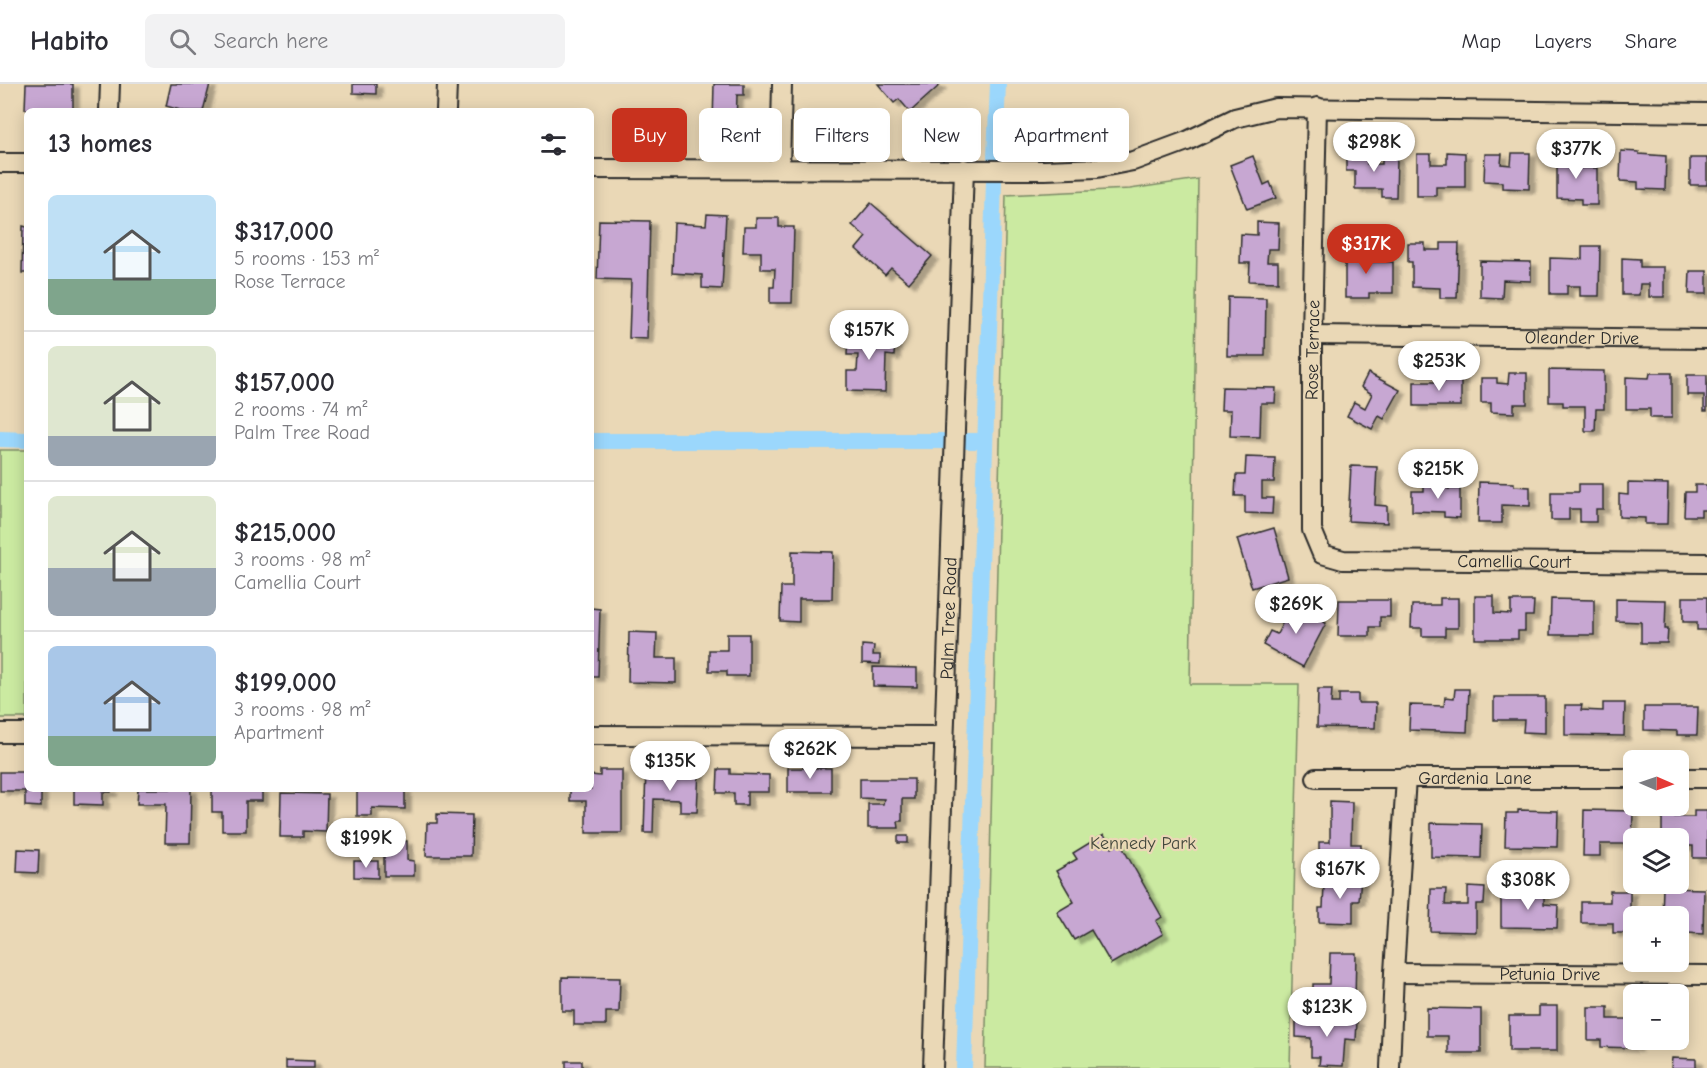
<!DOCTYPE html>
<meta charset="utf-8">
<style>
body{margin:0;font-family:"Comic Neue",sans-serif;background:#f2f2f3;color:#2b2b33;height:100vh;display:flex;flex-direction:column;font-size:22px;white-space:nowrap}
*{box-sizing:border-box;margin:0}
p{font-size:20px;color:#7c7c81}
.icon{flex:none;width:33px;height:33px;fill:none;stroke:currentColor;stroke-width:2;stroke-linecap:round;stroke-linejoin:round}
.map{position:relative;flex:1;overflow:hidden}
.side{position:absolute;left:24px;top:24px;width:570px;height:684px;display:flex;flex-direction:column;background:#fff;border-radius:9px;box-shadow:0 3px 15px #0003}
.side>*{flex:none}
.top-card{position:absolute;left:612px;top:24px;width:570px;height:54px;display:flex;gap:12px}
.needle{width:39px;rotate:92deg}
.fabs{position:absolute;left:1623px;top:666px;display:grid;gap:12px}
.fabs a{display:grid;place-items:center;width:66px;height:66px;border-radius:9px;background:#fff;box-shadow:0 3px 15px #0003;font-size:30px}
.price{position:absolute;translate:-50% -51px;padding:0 14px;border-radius:21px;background:#fff;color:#222;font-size:20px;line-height:39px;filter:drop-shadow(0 2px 3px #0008)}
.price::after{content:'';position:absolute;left:50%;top:36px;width:18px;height:14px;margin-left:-9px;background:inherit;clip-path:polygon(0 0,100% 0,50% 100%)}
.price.on{background:#c8321e;color:#fff}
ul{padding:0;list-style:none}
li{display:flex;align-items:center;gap:18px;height:150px;padding:0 24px}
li+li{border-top:2px solid #e1e1e2}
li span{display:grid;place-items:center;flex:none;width:168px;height:120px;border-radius:9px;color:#555}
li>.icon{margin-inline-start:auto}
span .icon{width:72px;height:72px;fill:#fffc;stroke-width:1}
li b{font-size:26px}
h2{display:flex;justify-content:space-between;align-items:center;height:72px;padding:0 24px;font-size:26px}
.chip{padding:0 21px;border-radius:9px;background:#fff;box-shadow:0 3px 15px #0003;font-size:21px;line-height:54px}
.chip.on{background:#c8321e;color:#fff}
header{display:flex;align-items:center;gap:36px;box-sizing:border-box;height:84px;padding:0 30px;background:#fff;border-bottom:2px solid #e1e1e2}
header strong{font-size:28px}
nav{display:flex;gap:33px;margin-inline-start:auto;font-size:21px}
.search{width:420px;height:54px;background:#f2f2f3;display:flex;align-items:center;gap:15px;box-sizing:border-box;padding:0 21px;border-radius:9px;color:#7c7c81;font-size:22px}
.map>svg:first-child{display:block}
.green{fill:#cbeaa1;stroke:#7b8a66;stroke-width:1.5}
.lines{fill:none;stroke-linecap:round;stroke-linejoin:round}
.canal{stroke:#9bd7fc;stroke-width:16}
.building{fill:#c7a7d2;stroke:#2b2b2b;stroke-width:1.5;filter:url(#shadow)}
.minor-casing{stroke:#2b2b2b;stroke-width:22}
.minor{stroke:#ead8b6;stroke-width:18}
.labels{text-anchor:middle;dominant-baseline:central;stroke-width:4.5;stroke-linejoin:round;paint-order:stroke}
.street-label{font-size:18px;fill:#2b2b2b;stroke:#ead8b6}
.park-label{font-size:18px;fill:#43483d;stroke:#ead8b6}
</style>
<header>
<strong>Habito</strong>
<div class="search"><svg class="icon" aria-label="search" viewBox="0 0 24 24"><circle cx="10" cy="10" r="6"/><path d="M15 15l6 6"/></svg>Search here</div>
<nav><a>Map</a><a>Layers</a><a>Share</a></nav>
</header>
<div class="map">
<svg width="1707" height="984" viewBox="0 0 1707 984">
<defs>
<filter id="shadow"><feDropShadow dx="6" dy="4" stdDeviation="1.5" flood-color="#0004"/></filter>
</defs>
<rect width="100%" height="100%" fill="#ead8b6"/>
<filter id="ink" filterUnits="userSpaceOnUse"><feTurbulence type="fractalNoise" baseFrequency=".0167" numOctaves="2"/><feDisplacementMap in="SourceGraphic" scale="12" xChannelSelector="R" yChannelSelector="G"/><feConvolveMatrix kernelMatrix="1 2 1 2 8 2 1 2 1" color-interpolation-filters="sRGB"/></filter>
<g filter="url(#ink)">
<g class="green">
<polygon points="1198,95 1190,600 1299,600 1290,984 985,984 1006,111 1130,105"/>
<rect x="0" y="366" width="27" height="268"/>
</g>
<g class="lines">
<g class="canal">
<polyline points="995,73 998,0"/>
<polyline points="0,355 27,356"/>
<polyline points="591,357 942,357"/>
<polyline points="967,357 985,357"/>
<polyline points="964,984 994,98"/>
</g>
</g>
<g class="building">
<polygon points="26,0 73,0 73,26 25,25"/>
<polygon points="171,0 210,0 203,27 184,27 166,22"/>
<polygon points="353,0 376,0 376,10 353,9"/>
<polygon points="714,0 744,0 744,11 737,11 736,41 713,40"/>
<polygon points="878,0 939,0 940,1 910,28 899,15 894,19"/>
<polygon points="1557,66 1575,66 1574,84 1597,84 1597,121 1581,121 1581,115 1557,114"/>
<polygon points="1621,67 1639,68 1639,70 1666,72 1665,106 1638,105 1638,98 1620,97"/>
<polygon points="1346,68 1367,69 1367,80 1382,80 1382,73 1397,73 1396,113 1382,113 1382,105 1355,105 1355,87 1346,87"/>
<polygon points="1447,68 1465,69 1465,103 1436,103 1436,112 1417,112 1417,70 1431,70 1431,80 1447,80"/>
<polygon points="1512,69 1530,69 1529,105 1502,104 1502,98 1484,97 1485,70 1502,70 1501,80 1511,81"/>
<polygon points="1253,72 1264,101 1270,98 1276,114 1247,125 1230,81"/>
<rect x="1690" y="74" width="17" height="27"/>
<polygon points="871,119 932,172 909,199 891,184 885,191 856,165 866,153 852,141"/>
<polygon points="707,130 726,131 722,205 702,204 702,191 672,189 674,139 706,141"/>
<polygon points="756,134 779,134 779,143 794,143 792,219 770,219 770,203 774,203 775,185 761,185 761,168 743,168 744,143 756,143"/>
<polygon points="599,136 650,137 647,255 629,254 631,196 597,195"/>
<polygon points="1257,138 1279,139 1278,165 1268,165 1267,178 1278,178 1278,198 1249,197 1250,179 1240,179 1241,150 1257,151"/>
<polygon points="23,142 27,143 27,189 22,189"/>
<polygon points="1408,159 1425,159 1425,166 1441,166 1441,159 1459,159 1457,214 1440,214 1440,204 1412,203 1412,178 1408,178"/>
<polygon points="1582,162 1600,162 1599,212 1580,212 1580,202 1567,202 1567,210 1550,210 1550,174 1582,175"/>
<polygon points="1345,165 1368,165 1367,178 1393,178 1393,209 1369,209 1369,214 1345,214"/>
<polygon points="1622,174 1640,175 1640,183 1664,183 1664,213 1649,213 1649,200 1640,200 1639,211 1622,211"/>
<polygon points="1480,177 1531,178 1531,197 1503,196 1502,214 1480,213"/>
<polygon points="1690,187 1707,187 1707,210 1689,210"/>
<polygon points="1228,213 1266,214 1265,272 1227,272"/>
<polygon points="848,248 895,250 894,272 886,271 885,308 847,307 847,287 857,287 858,271 847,271"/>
<polygon points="1549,286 1604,287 1604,325 1596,325 1595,347 1585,347 1585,322 1563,322 1563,318 1549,318"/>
<polygon points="1368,289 1400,306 1384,335 1379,332 1372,345 1347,332 1354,318 1365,324 1372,310 1361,303"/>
<polygon points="1444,289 1461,289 1461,322 1414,322 1414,298 1444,298"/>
<polygon points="1509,289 1527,289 1527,320 1514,320 1514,329 1491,328 1491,319 1481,319 1481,294 1497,294 1497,299 1508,300"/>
<polygon points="1650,289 1672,289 1672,334 1650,334 1650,325 1626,325 1626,293 1649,294"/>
<polygon points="1687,291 1707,291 1707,327 1704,327 1704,311 1687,311"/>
<polygon points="1222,303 1276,304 1275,319 1261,319 1260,353 1230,352 1231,326 1221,326"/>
<polygon points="1246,373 1275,374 1274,398 1262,398 1262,414 1273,414 1272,430 1245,429 1245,412 1235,412 1236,391 1245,391"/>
<polygon points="1351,382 1377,383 1375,421 1387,422 1387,439 1348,437"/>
<polygon points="1424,398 1448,399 1448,405 1460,405 1460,434 1444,433 1444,428 1412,427 1412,407 1424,407"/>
<polygon points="1479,398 1514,399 1514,402 1530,403 1530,422 1502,421 1502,439 1478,439"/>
<polygon points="1628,399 1668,400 1667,440 1645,440 1645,434 1619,433 1619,410 1628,411"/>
<polygon points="1579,400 1603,400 1603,425 1596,425 1596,438 1580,438 1580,425 1569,425 1569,436 1551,436 1551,408 1579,408"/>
<polygon points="1695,401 1707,401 1707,426 1701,426 1701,432 1684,432 1685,408 1695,408"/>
<polygon points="1274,444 1288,493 1252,504 1237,455"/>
<polygon points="792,467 833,468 832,515 799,515 799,538 780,537 781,503 792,503"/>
<polygon points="1475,512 1494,512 1494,529 1511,530 1511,517 1534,517 1533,532 1525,532 1525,547 1518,547 1518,555 1475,555"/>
<polygon points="1683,513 1707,513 1707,546 1697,546 1697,538 1683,538"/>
<polygon points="1440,514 1458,514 1458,544 1445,544 1445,552 1422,552 1422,544 1411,544 1412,521 1440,521"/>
<polygon points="1551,515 1594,516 1594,551 1550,551"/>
<polygon points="1616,515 1666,516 1665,545 1668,545 1667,559 1641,559 1641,538 1616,537"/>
<polygon points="1339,516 1390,516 1390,533 1380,533 1380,543 1370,543 1370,552 1338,552"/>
<polygon points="1287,518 1326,539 1303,583 1263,561 1270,547 1277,550 1285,534 1280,532"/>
<polygon points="591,524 600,525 598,593 591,593"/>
<polygon points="629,548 657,549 656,574 676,574 676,599 628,598"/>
<polygon points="727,550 749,550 749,592 727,592 727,587 709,587 709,566 727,566"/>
<polygon points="862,561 874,562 873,571 880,571 880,580 862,579"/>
<polygon points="873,583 917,584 917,603 873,602"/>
<polygon points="1318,605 1332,605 1331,619 1339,619 1339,610 1358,610 1358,619 1376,619 1375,644 1317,643"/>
<polygon points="1455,605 1469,605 1467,648 1409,646 1410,621 1444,622 1445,613 1454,614"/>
<polygon points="1494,613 1545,613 1545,649 1523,648 1524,636 1494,636"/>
<polygon points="1603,619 1625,619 1624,652 1565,651 1565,621 1582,621 1581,626 1603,627"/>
<polygon points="1644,623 1698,623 1697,651 1677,651 1677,647 1644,646"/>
<rect x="788" y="684" width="43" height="24"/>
<polygon points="646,685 668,685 668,690 681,691 681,685 699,686 697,728 680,728 680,716 654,715 653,749 644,749"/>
<polygon points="718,685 730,685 730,690 769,691 769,708 747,708 747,721 734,721 734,709 717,709"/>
<polygon points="600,686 622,686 622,749 586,749 586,717 570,717 570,705 591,705 591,691 600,692"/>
<polygon points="0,688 27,688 27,705 41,705 41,723 25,722 25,707 0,707"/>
<polygon points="860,695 914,695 914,715 902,715 902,737 898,737 899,744 868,744 868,720 883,720 884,715 860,714"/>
<polygon points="74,705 111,705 111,708 103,708 103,721 74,720"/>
<polygon points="138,705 191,705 190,759 165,759 166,720 137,720"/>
<polygon points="212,705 262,705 262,717 246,717 246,747 222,747 222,728 212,728"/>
<polygon points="357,705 405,705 405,725 372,724 372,732 357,732"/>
<polygon points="281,709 327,710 326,748 303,747 303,753 280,753"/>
<polygon points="1330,717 1352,718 1351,760 1361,760 1361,775 1319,774 1319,758 1330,758"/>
<polygon points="1518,726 1558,727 1557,763 1505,762 1506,729 1518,729"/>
<polygon points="1584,726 1633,727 1632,760 1600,760 1600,772 1583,772"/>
<polygon points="1694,727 1707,727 1707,774 1693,774 1693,762 1678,762 1678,754 1662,754 1662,733 1694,733"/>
<polygon points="437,730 472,731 471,772 426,772 427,739 437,739"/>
<polygon points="1431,739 1482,740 1481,774 1431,773"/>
<polygon points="1104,750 1112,764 1120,759 1162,833 1156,837 1163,850 1111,880 1091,846 1074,856 1057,828 1074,818 1056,787 1077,775 1073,769"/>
<rect x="898" y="752" width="10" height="7"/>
<polygon points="384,757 407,757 407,776 414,777 414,792 384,792"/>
<polygon points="18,765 39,766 38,789 17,788"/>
<polygon points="354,777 378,777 378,794 354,793"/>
<polygon points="1336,792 1361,792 1359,817 1353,817 1353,839 1319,838 1319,824 1323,824 1324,800 1336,800"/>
<polygon points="1468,803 1485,804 1484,820 1476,820 1476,848 1430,847 1431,805 1446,805 1445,821 1468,821"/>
<polygon points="1663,804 1704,805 1703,850 1687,849 1687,836 1678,836 1678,832 1662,832"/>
<polygon points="1610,807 1630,807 1630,849 1613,849 1613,839 1581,839 1581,818 1610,818"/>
<polygon points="1501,809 1544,810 1544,820 1558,821 1557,844 1501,843"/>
<polygon points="1330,869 1356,869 1355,917 1313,916 1313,900 1329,900"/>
<polygon points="562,893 620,894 619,928 606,928 606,941 574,941 574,927 562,927"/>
<polygon points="1539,922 1557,922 1557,967 1509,967 1509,932 1539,932"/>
<polygon points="1588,923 1608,923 1608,935 1634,935 1634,956 1636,956 1636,964 1601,963 1601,956 1588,956"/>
<polygon points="1427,924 1481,925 1481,969 1448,969 1448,952 1427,952"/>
<polygon points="1296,934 1357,937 1356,956 1345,955 1343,982 1319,981 1320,973 1311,973 1311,954 1296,953"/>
<polygon points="1672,974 1696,975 1696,984 1671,984"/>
<polygon points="286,976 314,977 314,984 286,984"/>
<rect x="566" y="977" width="16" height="7"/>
</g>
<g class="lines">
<g class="minor-casing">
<g id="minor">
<path id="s1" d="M1317,23L1312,251V446L1322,470L1343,476L1707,479"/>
<polyline points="109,27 110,0"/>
<polyline points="446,27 447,0"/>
<polyline points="0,79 27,79"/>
<polyline points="591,85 1045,86 1097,84 1133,77 1187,57 1235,34 1276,24 1707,29"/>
<polyline points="780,85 782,0"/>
<path id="s2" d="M1312,251L1707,255"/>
<polyline points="0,649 27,649"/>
<polyline points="591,651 943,652"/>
<path id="s3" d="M1316,694H1634"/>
<polyline points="1678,694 1707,694"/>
<path id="s4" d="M1394,889L1707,891"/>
<path id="s5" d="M933,984L964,85"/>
<polyline points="1390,984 1394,889 1406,693"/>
</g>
</g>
<use href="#minor" class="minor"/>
</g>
</g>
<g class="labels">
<g class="street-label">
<text stroke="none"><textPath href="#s2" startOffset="270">Oleander Drive</textPath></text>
<text transform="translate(1313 266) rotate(-89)">Rose Terrace</text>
<text stroke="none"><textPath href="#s1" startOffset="642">Camellia Court</textPath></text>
<text stroke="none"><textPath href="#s5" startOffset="450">Palm Tree Road</textPath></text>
<text stroke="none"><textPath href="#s3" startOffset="159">Gardenia Lane</textPath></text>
<text stroke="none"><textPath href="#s4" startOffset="156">Petunia Drive</textPath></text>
</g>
<g class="park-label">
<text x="1143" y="759">Kennedy Park</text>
</g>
</g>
</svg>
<div class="fabs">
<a><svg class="needle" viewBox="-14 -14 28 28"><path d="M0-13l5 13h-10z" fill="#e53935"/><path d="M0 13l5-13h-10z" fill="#7c7c81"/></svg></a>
<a><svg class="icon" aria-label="layers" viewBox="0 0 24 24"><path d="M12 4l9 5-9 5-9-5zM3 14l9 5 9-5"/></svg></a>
<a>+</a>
<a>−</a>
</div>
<b class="price" style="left:1374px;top:89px">$298K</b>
<b class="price" style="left:1576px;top:96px">$377K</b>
<b class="price on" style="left:1366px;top:191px">$317K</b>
<b class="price" style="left:869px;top:277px">$157K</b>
<b class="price" style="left:1439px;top:308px">$253K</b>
<b class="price" style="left:1438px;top:416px">$215K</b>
<b class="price" style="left:1296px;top:551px">$269K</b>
<b class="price" style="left:810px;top:696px">$262K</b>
<b class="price" style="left:670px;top:708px">$135K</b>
<b class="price" style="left:366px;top:785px">$199K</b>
<b class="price" style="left:1340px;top:816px">$167K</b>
<b class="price" style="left:1528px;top:827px">$308K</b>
<b class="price" style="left:1327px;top:954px">$123K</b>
<div class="top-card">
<a class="chip on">Buy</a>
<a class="chip">Rent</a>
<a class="chip">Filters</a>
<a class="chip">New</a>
<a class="chip">Apartment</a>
</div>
<section class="side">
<h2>13 homes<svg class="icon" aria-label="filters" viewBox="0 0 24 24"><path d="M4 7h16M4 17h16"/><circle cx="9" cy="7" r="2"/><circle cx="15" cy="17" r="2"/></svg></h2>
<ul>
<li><span style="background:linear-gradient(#bfe0f5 70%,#7fa58c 0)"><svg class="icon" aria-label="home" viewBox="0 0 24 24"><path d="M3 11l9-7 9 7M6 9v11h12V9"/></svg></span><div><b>$317,000</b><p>5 rooms · 153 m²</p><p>Rose Terrace</p></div></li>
<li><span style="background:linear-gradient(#dfe7d0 75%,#9aa5b1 0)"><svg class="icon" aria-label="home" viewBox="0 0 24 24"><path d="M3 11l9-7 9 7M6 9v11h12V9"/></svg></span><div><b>$157,000</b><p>2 rooms · 74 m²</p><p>Palm Tree Road</p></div></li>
<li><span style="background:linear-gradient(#dfe7d0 60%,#9aa5b1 0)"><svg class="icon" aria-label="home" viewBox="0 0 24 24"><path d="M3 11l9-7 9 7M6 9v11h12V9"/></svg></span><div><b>$215,000</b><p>3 rooms · 98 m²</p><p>Camellia Court</p></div></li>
<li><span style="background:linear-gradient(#a9c7e8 75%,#7fa58c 0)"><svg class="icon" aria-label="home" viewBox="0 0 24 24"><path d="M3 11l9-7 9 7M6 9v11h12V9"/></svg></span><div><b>$199,000</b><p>3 rooms · 98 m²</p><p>Apartment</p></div></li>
</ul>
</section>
</div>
